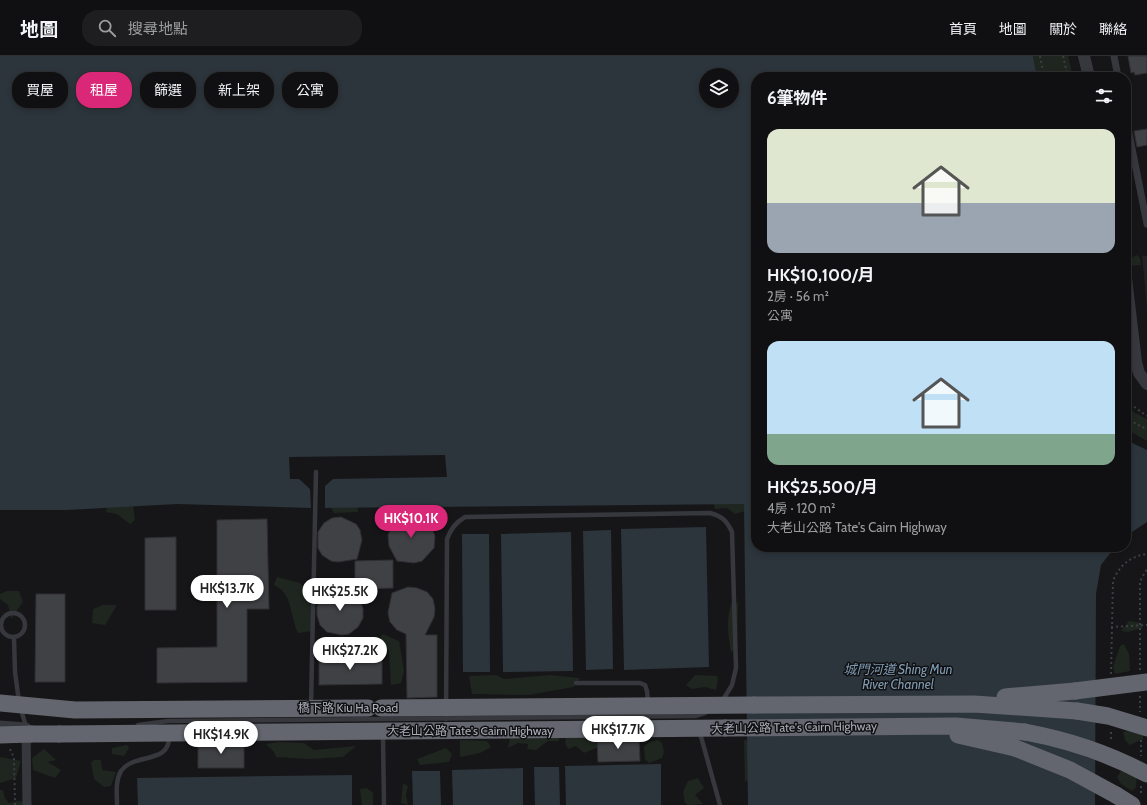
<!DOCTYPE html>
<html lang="zh-TW">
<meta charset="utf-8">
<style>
body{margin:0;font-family:Cabin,"Noto Sans TC",sans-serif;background:#1e1e20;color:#f1f3f6;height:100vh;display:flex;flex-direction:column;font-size:15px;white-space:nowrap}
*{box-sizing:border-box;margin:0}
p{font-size:13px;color:#9c9d9f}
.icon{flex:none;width:22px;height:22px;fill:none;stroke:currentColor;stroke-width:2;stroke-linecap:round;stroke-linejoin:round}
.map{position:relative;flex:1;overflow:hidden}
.details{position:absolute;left:751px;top:16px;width:380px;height:480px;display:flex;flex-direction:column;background:#101012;border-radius:16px;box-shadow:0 2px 6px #0003,0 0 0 1px #303032}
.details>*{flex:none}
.top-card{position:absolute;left:12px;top:16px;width:380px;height:36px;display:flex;gap:8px}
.controls{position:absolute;left:699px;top:12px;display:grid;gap:8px}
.controls a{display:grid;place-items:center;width:40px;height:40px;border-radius:50%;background:#101012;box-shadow:0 2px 6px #0003,0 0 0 1px #303032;font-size:20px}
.price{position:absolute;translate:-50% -34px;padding:0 9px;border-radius:14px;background:#fff;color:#222;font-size:13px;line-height:26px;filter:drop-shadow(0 1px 2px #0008)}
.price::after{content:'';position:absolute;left:50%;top:24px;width:12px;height:9px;margin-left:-6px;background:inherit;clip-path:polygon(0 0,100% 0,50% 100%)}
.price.selected{background:#db2777;color:#fff}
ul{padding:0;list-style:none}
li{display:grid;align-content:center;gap:8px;height:212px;padding:0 16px}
li span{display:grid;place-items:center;height:124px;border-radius:12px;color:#555}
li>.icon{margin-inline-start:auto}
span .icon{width:72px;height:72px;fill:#fffc;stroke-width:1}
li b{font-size:17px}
h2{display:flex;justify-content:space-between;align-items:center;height:48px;padding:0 16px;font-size:17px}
.chip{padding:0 14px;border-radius:16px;background:#101012;box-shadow:0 2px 6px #0003,0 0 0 1px #303032;font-size:14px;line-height:36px}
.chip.selected{background:#db2777;color:#fff}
header{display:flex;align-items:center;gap:24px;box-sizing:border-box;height:56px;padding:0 20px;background:#101012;border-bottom:1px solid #303032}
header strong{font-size:19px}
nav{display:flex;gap:22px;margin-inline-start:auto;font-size:14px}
.search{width:280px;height:36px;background:#1e1e20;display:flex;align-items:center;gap:10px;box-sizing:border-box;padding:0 14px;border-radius:16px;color:#9c9d9f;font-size:15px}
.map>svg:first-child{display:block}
.built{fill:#222225}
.green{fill:#1e261f}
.water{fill:#2c353c;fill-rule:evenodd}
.pier{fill:#161618}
.building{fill:#404145;stroke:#303034}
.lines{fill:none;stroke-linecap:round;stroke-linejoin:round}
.path{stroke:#3d3f44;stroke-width:2;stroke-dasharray:2 3;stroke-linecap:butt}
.service{stroke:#37383d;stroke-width:4.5}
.pedestrian{stroke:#37383d;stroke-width:7}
.minor{stroke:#37383d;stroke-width:9}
.tertiary{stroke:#37383d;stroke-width:12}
.motorway{stroke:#63666e;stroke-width:17}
.motorway-bridge{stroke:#63666e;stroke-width:17}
.labels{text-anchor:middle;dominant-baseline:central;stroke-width:3;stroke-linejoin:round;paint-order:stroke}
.street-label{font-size:12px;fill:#a8adb8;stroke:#111113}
.water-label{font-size:13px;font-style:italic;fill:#7f9bb3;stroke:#111113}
</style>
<header>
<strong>地圖</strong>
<div class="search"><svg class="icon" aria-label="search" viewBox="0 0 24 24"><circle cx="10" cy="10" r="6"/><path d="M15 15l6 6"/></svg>搜尋地點</div>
<nav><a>首頁</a><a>地圖</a><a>關於</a><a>聯絡</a></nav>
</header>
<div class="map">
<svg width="1147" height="749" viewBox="0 0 1147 749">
<rect width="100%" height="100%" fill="#161618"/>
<polygon class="built" points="1142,200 1147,200 1147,252 1144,219"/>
<g class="green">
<polygon points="1033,0 1068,0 1073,21 1037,21"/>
<polygon points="1137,199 1140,202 1141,209 1129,210 1128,203"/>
<polygon points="1126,349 1135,357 1147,363 1147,385 1126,373"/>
<polygon points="132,441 135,464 130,468 117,458 106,456 109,443"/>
<polygon points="752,443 745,455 735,458 727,452 715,453 713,444"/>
<polygon points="327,445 357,447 358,456 334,457"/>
<path d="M277,521L300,527L315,543L313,575L298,577C290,561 293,537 274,529Z"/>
<polygon points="7,535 19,535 23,546 11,563 8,549 0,543 0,538"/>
<path d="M738,547L737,593L731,596C728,579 726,565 731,548Z"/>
<polygon points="103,549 117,549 105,569 92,567 93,553"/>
<polygon points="1129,565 1142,567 1142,572 1128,576 1121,575"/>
<polygon points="382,578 399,585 404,615 401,627 391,629 389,594 377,592"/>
<polygon points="1124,588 1129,598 1130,615 1115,618 1113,611 1120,590"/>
<polygon points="496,619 504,623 550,619 580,622 574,631 528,639 472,638 469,620"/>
<polygon points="695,619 717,620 718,623 716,634 705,631 692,633 686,629"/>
<polygon points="1132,674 1143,676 1143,683 1130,689 1125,684 1123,676"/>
<polygon points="601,680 604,681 601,690 584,697 576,690 568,693 565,687 566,682"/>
<polygon points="560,681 559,685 548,685 536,694 527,693 528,688 518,687 508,692 510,682"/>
<polygon points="460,684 487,685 491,691 480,697 460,701"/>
<polygon points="658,684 662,687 664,696 662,702 649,707 645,703 644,690 650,686"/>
<polygon points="744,684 755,685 748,724 745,726"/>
<polygon points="279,686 304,687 314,694 356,690 343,701 310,703 276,701 274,696 266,688"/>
<polygon points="127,689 129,692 124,700 112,698 112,692"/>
<polygon points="446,692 452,698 449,706 420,709 417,703"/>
<polygon points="44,693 56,704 48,706 61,714 55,722 33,714 32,702"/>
<polygon points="0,701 21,705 16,722 0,727"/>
<polygon points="94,704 101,704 102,714 116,716 111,730 104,731 94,723 91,707"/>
<polygon points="1123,712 1137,718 1136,731 1132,735 1121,728 1117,721"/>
<polygon points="698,722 704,732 695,739 703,748 688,749 685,747 683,736 688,725"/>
<polygon points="403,727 408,730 406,739 408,749 401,747"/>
<polygon points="367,732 373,737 373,749 362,749 360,733"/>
<polygon points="0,734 3,734 5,742 9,747 17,745 30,746 30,749 0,749"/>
</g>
<g class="water">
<path d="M0,0H1033L1037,21H756V491H1115L1101,509L1096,538L1095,749H748L744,448L311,452L177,448L67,454H0ZM706,19H732V45H706Z"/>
<polygon points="1126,384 1147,394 1147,466 1126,480"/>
<polygon points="706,471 709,611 624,614 621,473"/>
<polygon points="611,474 613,613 586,614 583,475"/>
<polygon points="571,476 573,615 503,616 501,478"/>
<polygon points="462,478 489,478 490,616 463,616"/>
<polygon points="661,708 661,749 566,749 565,710"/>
<polygon points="534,711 559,711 560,749 535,749"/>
<polygon points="523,712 523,749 453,749 452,714"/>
<polygon points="412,715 440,715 441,749 413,749"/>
<polygon points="352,719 352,749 138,749 137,722"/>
</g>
<polygon class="pier" points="445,399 447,421 333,423 325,430 325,452 311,452 310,433 299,423 290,423 289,401"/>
<g class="building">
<polygon points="1128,0 1147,0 1147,17 1135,19 1134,16 1131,17"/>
<polygon points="1147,73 1147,89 1137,91 1134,75"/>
<polygon points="412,459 422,462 431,470 435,480 434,492 422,505 414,507 397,505 389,490 388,479 392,470 401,462"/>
<polygon points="341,461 356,468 360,474 362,484 357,503 338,506 331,505 322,499 318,492 318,476 324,467 332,462"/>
<polygon points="267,463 269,553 247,553 247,626 157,627 157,592 217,591 217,464"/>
<polygon points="176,481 176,554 145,554 145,482"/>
<polygon points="393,504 393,532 355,533 355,505"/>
<polygon points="408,531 417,532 427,536 433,543 435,553 434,561 425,579 437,579 437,641 407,642 406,578 397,574 390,566 388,557 392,537"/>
<polygon points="337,533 357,534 363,553 363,562 358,571 349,578 342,579 327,576 320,569 317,559 317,550 321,542 328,536"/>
<polygon points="36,538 65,538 65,626 35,626"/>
<polygon points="382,601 382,628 319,629 319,602"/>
<polygon points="639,683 640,705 598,706 597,684"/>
<polygon points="244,686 244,712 198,712 198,687"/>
</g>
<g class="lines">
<g class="path">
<polyline points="1040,0 1044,21"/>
<polyline points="1063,0 1068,21"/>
<polyline points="1126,345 1147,360"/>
<polyline points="1126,360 1136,368 1147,373"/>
<polyline points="1111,571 1147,569"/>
<polyline points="1140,614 1140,525 1147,513"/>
<path d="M1111,618L1113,525C1119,510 1130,500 1147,498"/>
<polyline points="1140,640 1140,656"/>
<polyline points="1111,676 1111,686"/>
<polyline points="1141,684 1141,700"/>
<polyline points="10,693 14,702 15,749"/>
<polyline points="1141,730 1141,740"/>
</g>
<g class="service">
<circle cx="13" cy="569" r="12"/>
<polyline points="14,582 15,616 19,646"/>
<polyline points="576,627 640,627 645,629 647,635 648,646"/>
<polyline points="311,649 316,416"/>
<polyline points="21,653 26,671"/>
<path d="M446,663L447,483C451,473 455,467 465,461L710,457C722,460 727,465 732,476L736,612L732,629L723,644"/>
<polyline points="138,669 168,665 695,660 705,657"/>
<polyline points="700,677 720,749"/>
<polyline points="383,679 384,749"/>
<path d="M117,749C117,738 115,725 121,715C135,696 170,709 169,680"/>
</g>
<g class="pedestrian">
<polyline points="1114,0 1118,21"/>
<polyline points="1126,62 1147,168"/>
</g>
<polyline class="minor" points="0,669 26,671 27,749"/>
<g class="tertiary">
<polyline points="1084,0 1089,21"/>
<polyline points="1126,222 1136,306 1139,317 1147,328"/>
</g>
<g class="motorway">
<polyline points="1005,641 1075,635"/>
<polyline points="754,649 974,648 1077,655"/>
<polyline points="725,672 956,670 1025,676"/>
<polyline points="31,678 59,678"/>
<polyline points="958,679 1015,692"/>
<polyline points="1116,739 1132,749"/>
</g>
<g class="motorway-bridge">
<polyline points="1075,635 1147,626"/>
<polyline points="0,647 75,654 368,652"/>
<polyline points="381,652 754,649"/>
<polyline points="1077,655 1108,660 1147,672"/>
<path d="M1025,676C1068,684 1108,697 1147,718"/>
<polyline points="59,678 725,672"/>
<polyline points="0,679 31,678"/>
<polyline points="1015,692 1070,714 1116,739"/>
</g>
</g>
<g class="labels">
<g class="street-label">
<text x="348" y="651">橋下路 Kiu Ha Road</text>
<text transform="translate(794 671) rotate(-1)">大老山公路 Tate's Cairn Highway</text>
<text x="470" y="674">大老山公路 Tate's Cairn Highway</text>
</g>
<g class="water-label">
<text x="898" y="613">城門河道 Shing Mun<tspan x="898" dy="15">River Channel</tspan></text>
</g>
</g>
</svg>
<div class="controls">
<a><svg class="icon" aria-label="layers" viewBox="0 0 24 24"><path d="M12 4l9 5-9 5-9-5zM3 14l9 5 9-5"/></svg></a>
</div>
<b class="price selected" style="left:411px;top:483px">HK$10.1K</b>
<b class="price" style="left:227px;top:553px">HK$13.7K</b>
<b class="price" style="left:340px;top:556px">HK$25.5K</b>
<b class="price" style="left:350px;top:615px">HK$27.2K</b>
<b class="price" style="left:618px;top:694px">HK$17.7K</b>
<b class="price" style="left:221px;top:699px">HK$14.9K</b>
<div class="top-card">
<a class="chip">買屋</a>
<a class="chip selected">租屋</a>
<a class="chip">篩選</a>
<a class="chip">新上架</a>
<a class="chip">公寓</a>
</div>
<section class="details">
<h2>6筆物件<svg class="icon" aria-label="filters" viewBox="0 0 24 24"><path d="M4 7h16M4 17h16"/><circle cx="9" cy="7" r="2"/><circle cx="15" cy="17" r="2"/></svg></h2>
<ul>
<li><span style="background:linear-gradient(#dfe7d0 60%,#9aa5b1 0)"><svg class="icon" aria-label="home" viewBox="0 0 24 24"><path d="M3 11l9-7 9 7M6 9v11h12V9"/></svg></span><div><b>HK$10,100/月</b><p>2房 · 56 m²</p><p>公寓</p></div></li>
<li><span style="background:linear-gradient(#bfe0f5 75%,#7fa58c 0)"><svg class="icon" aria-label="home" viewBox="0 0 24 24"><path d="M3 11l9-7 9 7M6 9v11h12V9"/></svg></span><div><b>HK$25,500/月</b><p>4房 · 120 m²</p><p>大老山公路 Tate's Cairn Highway</p></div></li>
</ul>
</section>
</div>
